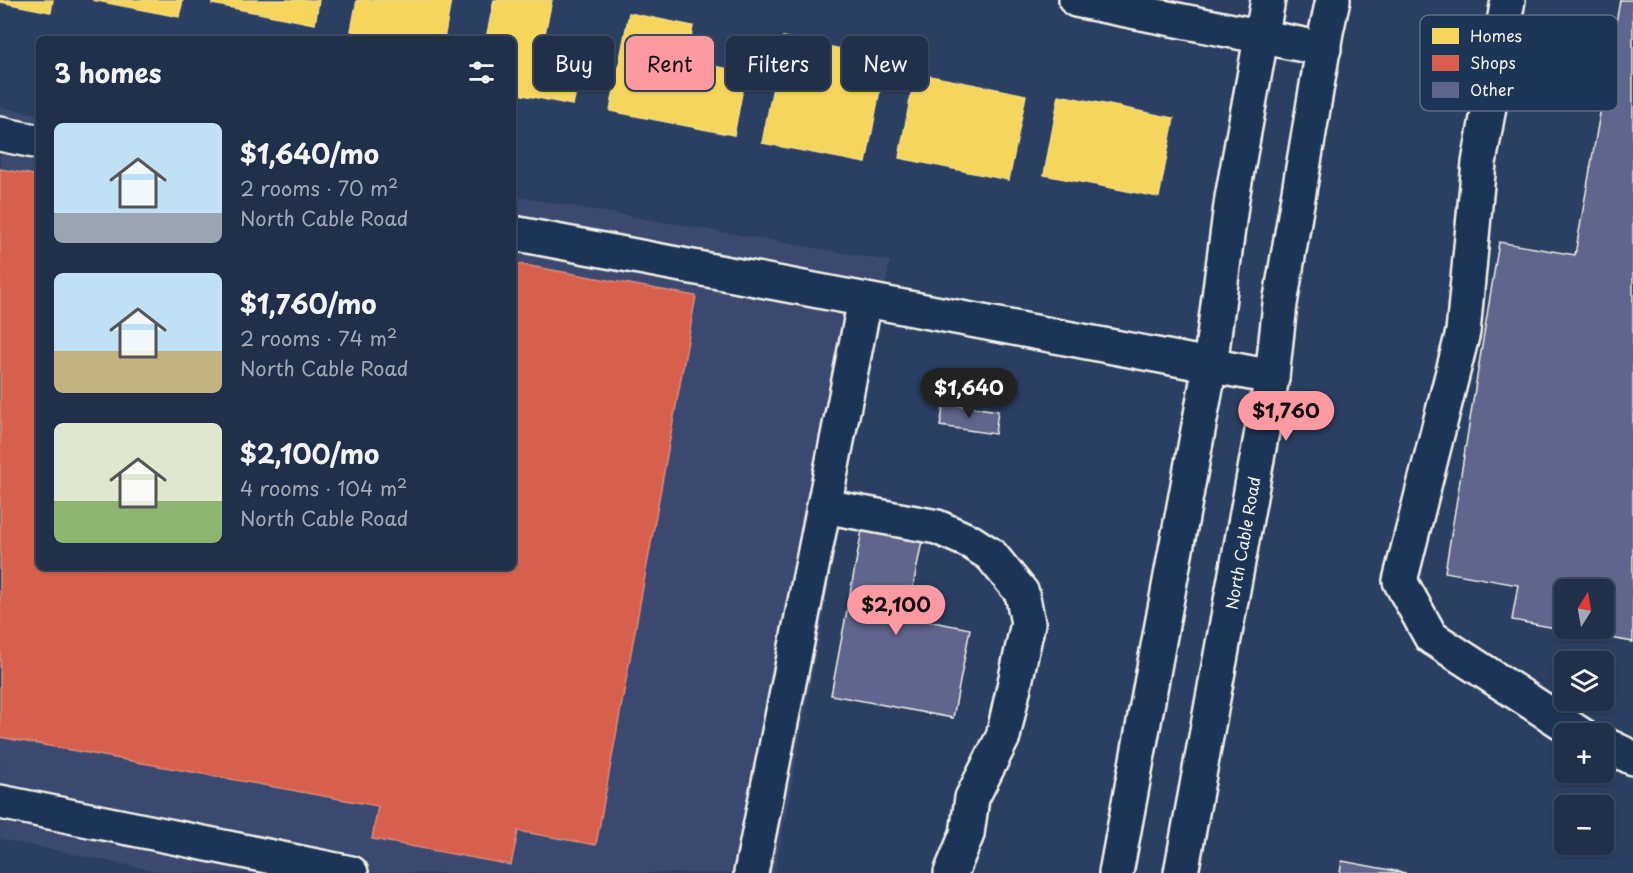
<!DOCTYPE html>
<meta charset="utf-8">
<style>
body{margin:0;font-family:"Playpen Sans",sans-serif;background:#2d3b54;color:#f1f3f6;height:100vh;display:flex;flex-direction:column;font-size:22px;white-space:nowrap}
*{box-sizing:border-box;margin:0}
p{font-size:20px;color:#a2a9b5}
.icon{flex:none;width:33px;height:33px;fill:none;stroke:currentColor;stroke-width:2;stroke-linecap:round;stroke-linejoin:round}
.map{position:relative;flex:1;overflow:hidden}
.panel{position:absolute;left:36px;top:36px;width:480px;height:534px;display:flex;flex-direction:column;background:#202f4a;border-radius:9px;box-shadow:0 2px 4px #0004,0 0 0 2px #3d4a62}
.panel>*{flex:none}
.hud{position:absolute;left:534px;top:36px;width:570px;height:54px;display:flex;gap:12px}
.needle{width:39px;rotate:11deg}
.controls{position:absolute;left:1554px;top:579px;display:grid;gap:12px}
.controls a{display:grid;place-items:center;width:60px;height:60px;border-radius:9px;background:#202f4a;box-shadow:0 2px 4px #0004,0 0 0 2px #3d4a62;font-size:30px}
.price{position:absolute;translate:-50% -51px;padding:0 14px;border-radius:21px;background:#ff9aa2;color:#111;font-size:20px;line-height:39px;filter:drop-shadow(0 2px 3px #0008)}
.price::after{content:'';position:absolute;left:50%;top:36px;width:18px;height:14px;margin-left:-9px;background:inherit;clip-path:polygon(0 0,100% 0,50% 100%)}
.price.current{background:#222;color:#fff}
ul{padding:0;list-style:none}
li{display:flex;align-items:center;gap:18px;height:150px;padding:0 18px}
li span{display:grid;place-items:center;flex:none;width:168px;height:120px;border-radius:9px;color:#555}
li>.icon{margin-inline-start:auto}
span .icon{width:72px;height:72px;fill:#fffc;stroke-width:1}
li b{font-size:26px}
h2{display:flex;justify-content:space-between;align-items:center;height:72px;padding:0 18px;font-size:26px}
.tag{padding:0 21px;border-radius:9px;background:#202f4a;box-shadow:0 2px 4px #0004,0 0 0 2px #3d4a62;font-size:21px;line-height:54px}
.tag.current{background:#ff9aa2;color:#111}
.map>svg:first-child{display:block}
.built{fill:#3a4a6f}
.homes{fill:#f6d55c;stroke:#f5dd86;stroke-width:1.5}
.shops{fill:#d6604d;stroke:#df8c7c;stroke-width:1.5}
.building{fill:#5e658c;stroke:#f4f1e8;stroke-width:1.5;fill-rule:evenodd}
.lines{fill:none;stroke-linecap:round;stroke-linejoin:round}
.minor-casing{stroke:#f4f1e8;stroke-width:38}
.minor{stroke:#1d3557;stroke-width:33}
.labels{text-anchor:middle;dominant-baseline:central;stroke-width:6;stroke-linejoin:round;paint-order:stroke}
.street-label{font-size:16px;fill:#f4f1e8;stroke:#1d3557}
.key{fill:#1d3557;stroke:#5e6d82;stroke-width:1.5}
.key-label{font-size:16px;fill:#f4f1e8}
</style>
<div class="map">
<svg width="1633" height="873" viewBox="0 0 1633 873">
<rect width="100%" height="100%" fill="#2a3f62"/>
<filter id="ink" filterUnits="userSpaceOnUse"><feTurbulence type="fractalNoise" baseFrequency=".0167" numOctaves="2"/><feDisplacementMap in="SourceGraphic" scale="12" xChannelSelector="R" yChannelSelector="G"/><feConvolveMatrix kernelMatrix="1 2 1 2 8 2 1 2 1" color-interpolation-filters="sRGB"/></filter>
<g filter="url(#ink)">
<polygon class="built" points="0,107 39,114 39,567 513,567 513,196 890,261 775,873 166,873 0,839"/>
<g class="homes">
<polygon points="0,0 53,0 51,12 0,2"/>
<polygon points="92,0 183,0 179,17"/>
<polygon points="213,0 319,0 315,24 212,4"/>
<polygon points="357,0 451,0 444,39 391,39 351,31"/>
<polygon points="494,0 552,0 545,33 586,41 573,105 513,93 513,39 486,39"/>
<polygon points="629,13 693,26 687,61 746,72 734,135 610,111"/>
<polygon points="783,37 886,58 866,163 762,143"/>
<polygon points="915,73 1026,95 1009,180 899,158"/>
<polygon points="1059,95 1174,118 1159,197 1044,175"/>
</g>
<polygon class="shops" points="0,169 39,176 39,567 513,567 513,263 696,296 596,845 518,831 511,865 372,839 378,806 0,737"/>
<g class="building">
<path d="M1620,0H1633V642L1512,620L1518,585L1445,572L1499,242L1575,255ZM1564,590H1604V628H1564Z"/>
<polygon points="944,403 998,411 995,434 940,426"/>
<polygon points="862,530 922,541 907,617 970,629 953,718 831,695"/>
<polygon points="1342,861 1406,873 1340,873"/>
</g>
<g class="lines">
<g class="minor-casing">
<g id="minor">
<polyline points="1076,0 1324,49"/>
<polyline points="1508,0 1479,163 1463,332 1400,581 1431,637 1580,734"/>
<polyline points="0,134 39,142"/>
<polyline points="513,233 1272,377"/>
<polyline points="824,506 937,527 971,542 991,555 1022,593 1028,623 1003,737 972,798 967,834 951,873"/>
<polyline points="1604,744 1633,758"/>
<polyline points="0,802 351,873"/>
<polyline points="751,873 865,300"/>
<polyline points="1116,873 1210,366 1232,198 1268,0"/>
<polyline points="1181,873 1272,377 1280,304 1326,32 1333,0"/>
</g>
</g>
<use href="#minor" class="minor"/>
</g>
</g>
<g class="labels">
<g class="street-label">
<text transform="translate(1242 543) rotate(-80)">North Cable Road</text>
</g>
</g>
<rect x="1420" y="15" width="198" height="96" rx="9" class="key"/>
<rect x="1432" y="28" width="27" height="16" fill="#f6d55c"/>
<rect x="1432" y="55" width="27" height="16" fill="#d6604d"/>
<rect x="1432" y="82" width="27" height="16" fill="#5e658c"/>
<g class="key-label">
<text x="1470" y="42">Homes</text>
<text x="1470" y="69">Shops</text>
<text x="1470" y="96">Other</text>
</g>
</svg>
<div class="controls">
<a><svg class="needle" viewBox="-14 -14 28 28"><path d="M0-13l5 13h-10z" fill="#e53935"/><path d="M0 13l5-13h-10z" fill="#a2a9b5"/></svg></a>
<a><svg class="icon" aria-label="layers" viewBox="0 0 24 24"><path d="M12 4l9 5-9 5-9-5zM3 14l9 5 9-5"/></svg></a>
<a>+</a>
<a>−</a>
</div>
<b class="price current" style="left:969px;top:419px">$1,640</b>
<b class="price" style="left:1286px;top:442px">$1,760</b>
<b class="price" style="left:896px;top:636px">$2,100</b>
<div class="hud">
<a class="tag">Buy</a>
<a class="tag current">Rent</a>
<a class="tag">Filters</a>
<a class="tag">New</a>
</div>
<section class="panel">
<h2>3 homes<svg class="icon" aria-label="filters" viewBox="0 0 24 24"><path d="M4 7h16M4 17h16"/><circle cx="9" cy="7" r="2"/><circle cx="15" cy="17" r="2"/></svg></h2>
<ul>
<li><span style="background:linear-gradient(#bfe0f5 75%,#9aa5b1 0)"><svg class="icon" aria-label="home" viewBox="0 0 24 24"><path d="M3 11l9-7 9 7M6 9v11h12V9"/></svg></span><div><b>$1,640/mo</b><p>2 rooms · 70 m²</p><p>North Cable Road</p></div></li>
<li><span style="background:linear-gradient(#bfe0f5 65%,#c2b280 0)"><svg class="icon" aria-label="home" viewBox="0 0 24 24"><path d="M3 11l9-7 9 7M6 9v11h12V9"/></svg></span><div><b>$1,760/mo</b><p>2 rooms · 74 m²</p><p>North Cable Road</p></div></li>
<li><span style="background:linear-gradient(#dfe7d0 65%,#8fb573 0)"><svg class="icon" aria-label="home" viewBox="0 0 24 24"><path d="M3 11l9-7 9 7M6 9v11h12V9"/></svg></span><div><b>$2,100/mo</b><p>4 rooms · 104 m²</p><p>North Cable Road</p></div></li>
</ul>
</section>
</div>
